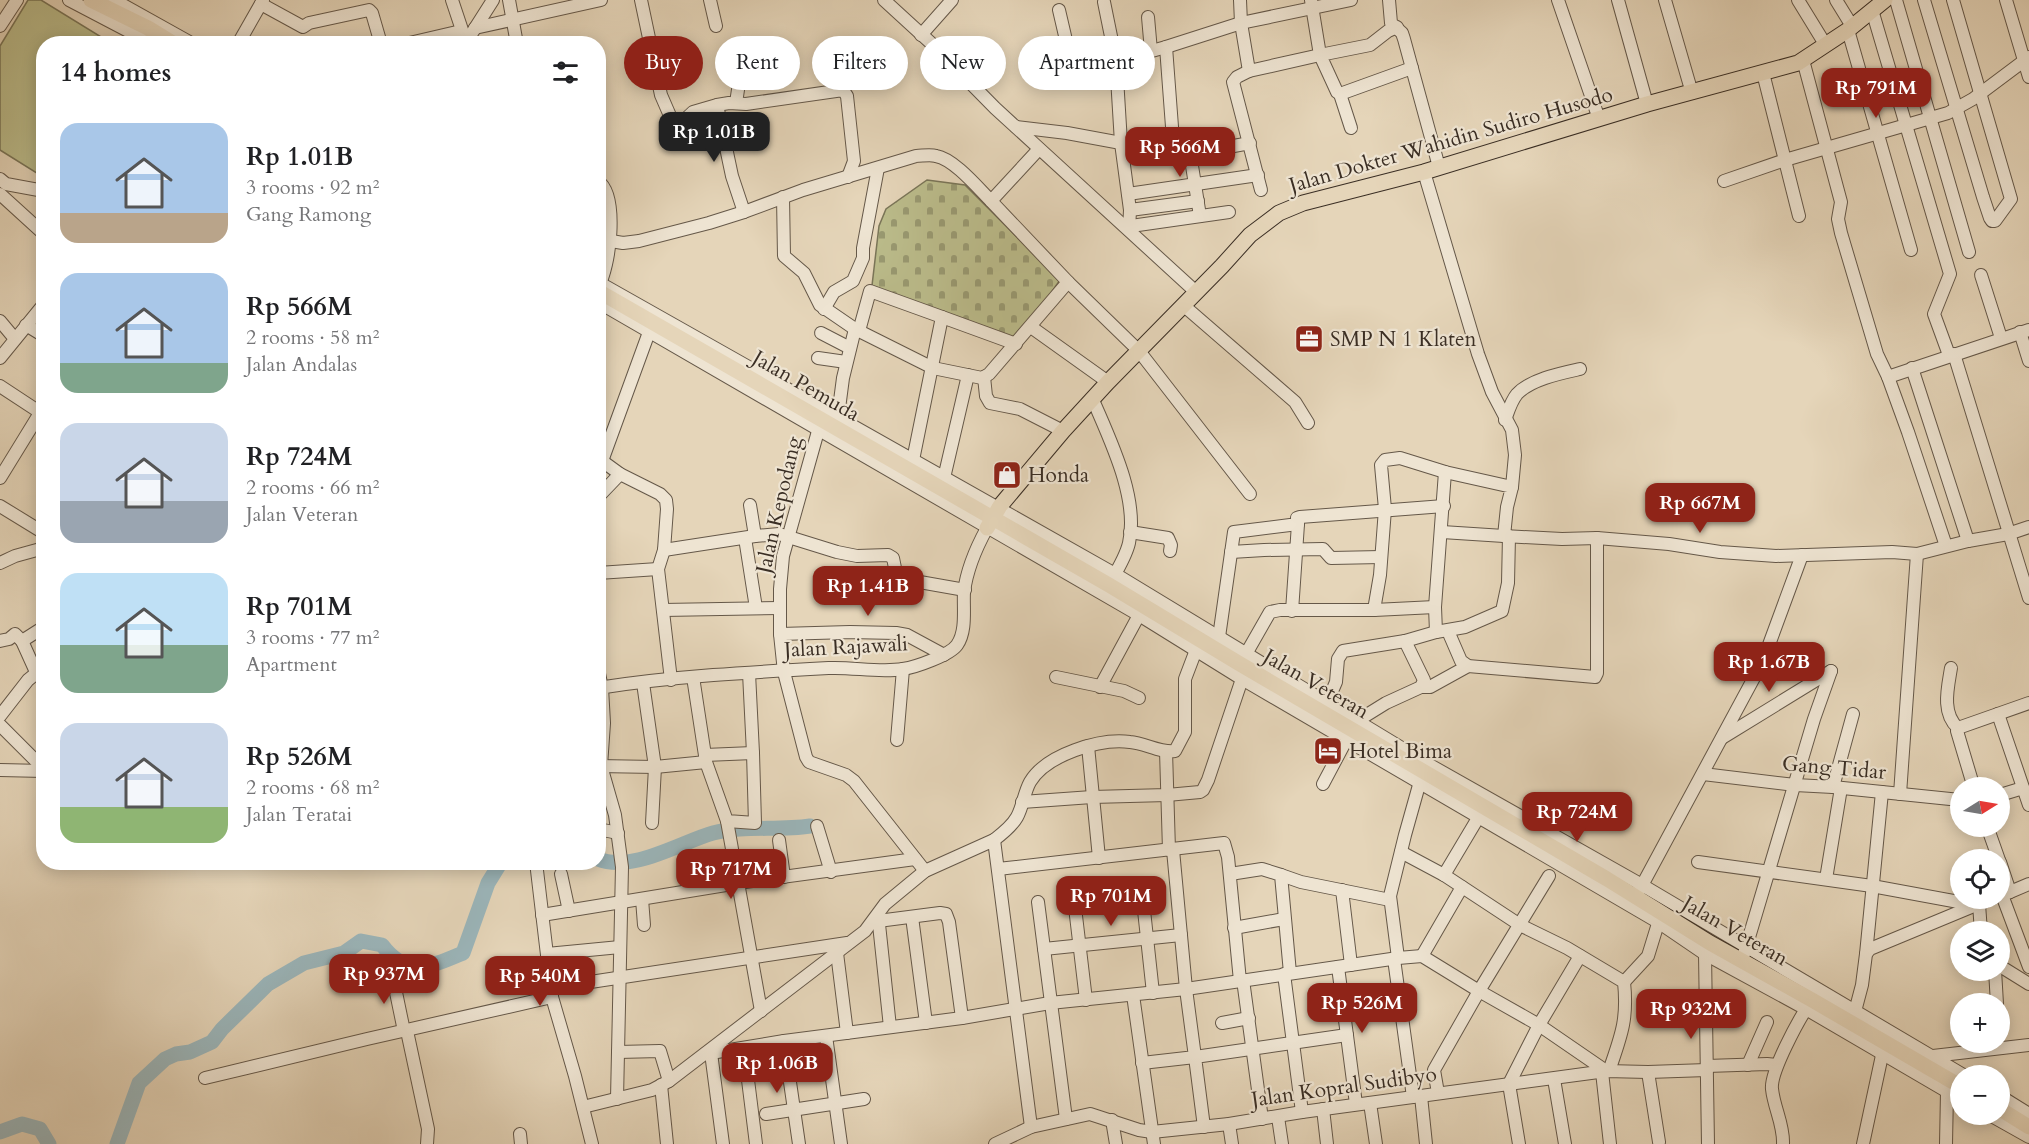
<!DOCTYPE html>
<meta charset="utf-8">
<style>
body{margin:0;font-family:Cardo,serif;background:#f6f6f6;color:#202124;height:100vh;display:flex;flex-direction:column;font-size:22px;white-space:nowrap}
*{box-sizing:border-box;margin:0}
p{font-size:20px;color:#757577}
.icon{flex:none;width:33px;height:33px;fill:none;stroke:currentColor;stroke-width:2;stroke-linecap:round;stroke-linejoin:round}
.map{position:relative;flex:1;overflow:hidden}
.panel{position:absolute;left:36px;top:36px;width:570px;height:834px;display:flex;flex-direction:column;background:#fff;border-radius:24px;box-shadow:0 3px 15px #0003}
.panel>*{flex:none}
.hud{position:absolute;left:624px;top:36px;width:570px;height:54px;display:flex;gap:12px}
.needle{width:39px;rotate:79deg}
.buttons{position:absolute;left:1950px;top:777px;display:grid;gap:12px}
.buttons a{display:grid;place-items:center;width:60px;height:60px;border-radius:50%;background:#fff;box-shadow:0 3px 15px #0003;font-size:30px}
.price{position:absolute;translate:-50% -51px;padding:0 14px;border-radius:12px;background:#8f2418;color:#fff;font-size:20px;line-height:39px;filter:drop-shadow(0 2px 3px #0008)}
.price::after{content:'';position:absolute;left:50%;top:36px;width:18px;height:14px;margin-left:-9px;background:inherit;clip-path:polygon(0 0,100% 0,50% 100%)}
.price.current{background:#222;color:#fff}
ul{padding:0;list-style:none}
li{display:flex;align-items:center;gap:18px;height:150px;padding:0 24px}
li span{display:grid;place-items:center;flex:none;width:168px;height:120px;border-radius:18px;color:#555}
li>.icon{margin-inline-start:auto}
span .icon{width:72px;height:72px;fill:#fffc;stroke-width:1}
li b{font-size:26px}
h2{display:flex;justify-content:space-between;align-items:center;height:72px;padding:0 24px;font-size:26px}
.tag{padding:0 21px;border-radius:27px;background:#fff;box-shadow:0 3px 15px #0003;font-size:21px;line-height:54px}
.tag.current{background:#8f2418;color:#fff}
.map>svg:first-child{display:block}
.cemetery{fill:url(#cemetery-stones);stroke:#7a7558;stroke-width:1.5}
.park{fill:#bbbc8b;stroke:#7a7558;stroke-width:1.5}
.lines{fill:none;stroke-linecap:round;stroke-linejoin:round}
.river{stroke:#9bb6bb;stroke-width:15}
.minor-casing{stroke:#655849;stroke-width:14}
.major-casing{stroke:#3a2e24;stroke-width:17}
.minor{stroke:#eee4d2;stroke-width:12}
.major{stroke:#e5d5b9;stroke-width:15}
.labels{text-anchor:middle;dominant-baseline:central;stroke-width:4.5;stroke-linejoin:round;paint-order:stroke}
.street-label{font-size:21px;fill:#3a2e24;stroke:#eee4d2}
.poi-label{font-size:21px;fill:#3a2e24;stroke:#eee4d2;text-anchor:start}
</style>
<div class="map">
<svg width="2029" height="1144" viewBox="0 0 2029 1144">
<defs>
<pattern id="cemetery-stones" width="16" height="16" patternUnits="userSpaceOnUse" patternTransform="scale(1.5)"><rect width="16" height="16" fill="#bbbc8b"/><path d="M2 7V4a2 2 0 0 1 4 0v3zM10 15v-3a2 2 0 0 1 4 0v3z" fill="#999971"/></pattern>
</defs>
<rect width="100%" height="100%" fill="#e5d5b9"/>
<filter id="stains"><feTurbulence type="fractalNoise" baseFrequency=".00333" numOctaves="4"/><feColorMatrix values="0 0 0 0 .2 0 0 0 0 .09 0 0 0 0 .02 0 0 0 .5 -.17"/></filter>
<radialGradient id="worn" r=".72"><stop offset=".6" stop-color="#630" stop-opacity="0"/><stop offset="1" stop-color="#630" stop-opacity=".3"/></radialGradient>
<polygon class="cemetery" points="927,180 965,185 1060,280 1016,343 871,294 879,226 886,209"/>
<polygon class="park" points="28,0 41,0 111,43 44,44 43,177 0,150 0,46"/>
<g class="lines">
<g class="river">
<path d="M598,859C632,873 681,842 713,833C744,825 778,831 810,826"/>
<polyline points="0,1132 22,1124 40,1129 49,1144"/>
<path d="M117,1144L139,1083L165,1059L176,1054L190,1052L212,1042L222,1029L268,984L304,963L344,953L361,941L382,945C407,978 430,967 463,953L488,883L501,862"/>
</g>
<g class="minor-casing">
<g id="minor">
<polyline points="69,0 153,44"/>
<polyline points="114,0 193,44"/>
<polyline points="452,0 464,36"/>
<polyline points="509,0 517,44"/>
<polyline points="641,0 661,95 674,125 678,126 693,112 717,105 729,103 746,104 843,90 847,96 854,161 848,177"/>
<polyline points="710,0 716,26"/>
<polyline points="884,0 932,44 995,108 1196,292"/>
<polyline points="1240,0 1241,23 1249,71 1320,55 1311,0"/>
<polyline points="1389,0 1391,23 1402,33 1404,39 1439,167"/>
<polyline points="1558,0 1599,119"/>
<polyline points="1618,0 1647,104"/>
<polyline points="1665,0 1692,93"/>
<polyline points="1798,0 1825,44"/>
<polyline points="1836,0 1852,26"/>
<polyline points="1896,0 1969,252"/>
<polyline points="1924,0 1983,197 1990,218 1992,221 1995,221 2011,199 1953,0"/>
<polyline points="2006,0 2029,77"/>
<polyline points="261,4 303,27 309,23 369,10 372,13 381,44"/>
<polyline points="1059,10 1072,66 1076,67 1116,61 1104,2"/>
<polyline points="1872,10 1950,274 1934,314 1949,355"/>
<polyline points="1148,17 1151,51"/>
<polyline points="0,26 17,0"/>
<polyline points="1397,27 1388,31 1370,45 1320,55 1337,92 1340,94 1412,68"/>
<polyline points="475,28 601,0"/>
<polyline points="1848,30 1911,250"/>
<polyline points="921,35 952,0"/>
<polyline points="238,44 263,0"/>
<polyline points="405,44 461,31"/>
<polyline points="465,44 493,0"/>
<polyline points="1803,60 1841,202 1838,219 1841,233 1877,354 1888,377 1908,432 1946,546"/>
<polyline points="1249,71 1237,77 1233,82 1261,190"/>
<polyline points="1763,73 1799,216"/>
<polyline points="1340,94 1351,128"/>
<polyline points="736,103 742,63"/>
<polyline points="717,105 732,176 744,212"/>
<polyline points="1016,127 1067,133 1121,143 1173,140 1166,47"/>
<polyline points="1173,140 1184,141 1189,147 1200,216"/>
<polyline points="1190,154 1250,143"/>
<polyline points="1424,172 1478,354 1492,392 1512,430 1515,455 1512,487"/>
<polyline points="0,179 6,184 44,191"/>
<path d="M598,181C619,196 610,267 598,287"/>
<polyline points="1724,181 1785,160 1948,113 1973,99 2029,57"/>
<polyline points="0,194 44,234"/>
<polyline points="1128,194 1258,175"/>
<polyline points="783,197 784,256 804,273 820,305 855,329 933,368 982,378 989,374 1068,282 991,201 1039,149"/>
<polyline points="1130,210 1198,201"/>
<polyline points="1131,226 1229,212"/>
<polyline points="1129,230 1130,210 1121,143 1116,61 1166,47 1241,23 1351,0"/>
<path d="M611,241L623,243L639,241L709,223L744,212L803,190L916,156C922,156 930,154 936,156C954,159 978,188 991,201"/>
<polyline points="1981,275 2001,338"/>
<polyline points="598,282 1115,574 1428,764 1642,885 1965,1076"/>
<polyline points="1068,282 1139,351 1250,494"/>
<polyline points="598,302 1139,615 1242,679 1658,922 1705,954 1806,1009 1960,1099"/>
<polyline points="1183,305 1295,402 1308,423"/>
<polyline points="824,309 834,292 853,281 863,258 863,248 878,168"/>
<polyline points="0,321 15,339"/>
<polyline points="26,325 44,336"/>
<polyline points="1031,327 1108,382"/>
<polyline points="859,331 870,291 942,317"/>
<polyline points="2020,332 2029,361"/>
<polyline points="821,333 850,348"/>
<polyline points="1954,354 2029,598"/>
<polyline points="0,358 44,304"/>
<polyline points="818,358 846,362"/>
<polyline points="1912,368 1968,541"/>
<polyline points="984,377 986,396 990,403 1020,409 1063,431"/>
<polyline points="1888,377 2029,330"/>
<polyline points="0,386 44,415"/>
<path d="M1093,400C1110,440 1139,498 1129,543C1126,556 1118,569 1111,581"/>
<polyline points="838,416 843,378 855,329"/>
<path d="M1505,420C1508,412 1511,401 1517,394C1531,379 1562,373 1580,369"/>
<polyline points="820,424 783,556 780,589 780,634 784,672 806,757 809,762 846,775 854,781 925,871"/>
<polyline points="598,458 620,474 660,494 666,500 667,509 664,550 658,569 671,680"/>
<polyline points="913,460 942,317 1016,344"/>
<polyline points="602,461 652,324"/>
<polyline points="0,478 40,413"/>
<polyline points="944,478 968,375"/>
<polyline points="598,497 620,474"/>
<polyline points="750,505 755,536"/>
<polyline points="0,506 44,533"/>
<polyline points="1130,532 1168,538 1171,545 1170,551"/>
<polyline points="1442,532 1504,536"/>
<polyline points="745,538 756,608"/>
<polyline points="664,550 755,536 779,534 837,552 857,556 888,555 893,558 897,578 965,590"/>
<polyline points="1231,552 1264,550 1323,549 1331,558 1381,557"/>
<polyline points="0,563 15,556 44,548"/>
<polyline points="598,573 658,569"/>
<polyline points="663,610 779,608"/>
<polyline points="1374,610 1435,607"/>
<polyline points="1292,611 1298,524"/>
<polyline points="1448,631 1461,661 1468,666 1595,677 1597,673 1597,538"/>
<polyline points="1436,632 1435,607 1445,472"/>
<polyline points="780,634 850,632 896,633 907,635 944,655"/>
<polyline points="0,641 9,639 15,634 22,641 44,627"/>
<polyline points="22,641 36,672"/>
<polyline points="1218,644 1234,532 1298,524 1297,518 1300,517 1444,506"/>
<polyline points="1242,661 1270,612 1280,610 1374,610 1380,575 1385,509 1381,465 1385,460 1400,458 1445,472 1512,487 1507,507 1504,536 1562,539 1597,538 1669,544 1720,552 1776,556 1892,552 1917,554 1968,541 2008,534 2029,527"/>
<path d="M1951,668C1948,687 1941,713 1958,728"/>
<polyline points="598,669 602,688 604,723 601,766 615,815 622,867 617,1099"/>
<polyline points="693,677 706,762 727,821 755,823 753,753 749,673"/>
<polyline points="1056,677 1124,691 1139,698"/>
<polyline points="643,683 655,767 652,823"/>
<polyline points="1100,687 1139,615"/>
<polyline points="1421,687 1430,687 1468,666"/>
<path d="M598,688C675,676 753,672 830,668C854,667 880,673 903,669C916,667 950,655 957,645C967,631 963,608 964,592C967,568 976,548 987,528"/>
<polyline points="1327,703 1336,682 1338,659 1343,651 1405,641 1436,632 1465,627 1502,611 1508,583 1509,536"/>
<polyline points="1998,714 2029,805"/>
<polyline points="0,716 28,680 44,667"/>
<polyline points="1357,721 1386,703 1421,687 1424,680 1405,641"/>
<polyline points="0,725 44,769"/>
<polyline points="1722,738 1831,671"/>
<polyline points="897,740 903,669"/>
<polyline points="1088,746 1099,858"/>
<polyline points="1166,751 1169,850"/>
<polyline points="705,755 753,753"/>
<polyline points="598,766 655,767 706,762"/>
<polyline points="0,770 44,771"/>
<polyline points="1703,774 1795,785 1833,787 1960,800"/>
<polyline points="1323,784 1350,733"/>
<polyline points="1833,787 1853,714"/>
<polyline points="1974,788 1957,731 1958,728 2029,703"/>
<polyline points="1900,794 1917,554"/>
<polyline points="2000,795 2023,788"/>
<polyline points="1022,802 1092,797 1167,795 1200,792 1203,790 1208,780 1242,679"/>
<polyline points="727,821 761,1011"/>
<polyline points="817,826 831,872"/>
<polyline points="1987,826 1999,860"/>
<polyline points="598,829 618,833"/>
<polyline points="779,840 784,877"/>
<path d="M994,840C1002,834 1012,826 1017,817C1023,806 1024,793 1030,782C1046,755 1099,738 1130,742C1145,743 1160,753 1175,751L1185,732V679L1196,650"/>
<path d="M1401,852L1444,875L1520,925L1567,948L1624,982C1628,1020 1621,1036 1609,1071"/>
<polyline points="536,862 552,997 575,1076 592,1144"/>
<polyline points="1698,862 1872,886 1975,905"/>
<polyline points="2000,862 2010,892"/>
<polyline points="998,869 1224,843 1228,857 1240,981"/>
<polyline points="561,874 569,911"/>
<polyline points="1230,874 1262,869 1281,875 1290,973"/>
<polyline points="1281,875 1301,882 1390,900"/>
<polyline points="1444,875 1478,818"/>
<polyline points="1826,879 1841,788"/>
<polyline points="1342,890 1351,965"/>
<polyline points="1639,891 1763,661 1802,555"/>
<polyline points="1142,892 1153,993"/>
<polyline points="2002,895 2029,967"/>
<polyline points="2003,895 2029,884"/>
<polyline points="642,899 644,925"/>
<polyline points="1074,899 1086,1000"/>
<polyline points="1038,902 1066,1119"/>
<polyline points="1979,904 1981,932"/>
<polyline points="542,915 738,883 915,859"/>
<polyline points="878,915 890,1027"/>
<polyline points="912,917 926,1023"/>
<polyline points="878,921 940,913 946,914 949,922 962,1018"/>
<polyline points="1234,928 1284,919"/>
<polyline points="1044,949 1181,935"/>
<polyline points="1707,950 1705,954 1708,1144"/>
<polyline points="837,953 847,1033"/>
<polyline points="547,954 620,947"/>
<polyline points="1744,954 1814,719 1831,671"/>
<polyline points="1866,954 1882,792"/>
<polyline points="1422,956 1462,887"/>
<polyline points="1398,958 1390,896 1405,835 1421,778"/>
<polyline points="1394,959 1413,1097"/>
<polyline points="2000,966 2029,984"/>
<polyline points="1338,967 1356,1104"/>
<polyline points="1995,970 1997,1004"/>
<polyline points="392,973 404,1031"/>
<polyline points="1284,974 1302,1112"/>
<polyline points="1243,980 1262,1119"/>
<polyline points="1624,982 1648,956 1660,917"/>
<polyline points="551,988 847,943"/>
<polyline points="1133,995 1154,1144"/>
<polyline points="1853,1019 1862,985 1866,954 1870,949 1993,898"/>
<polyline points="1222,1023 1249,1018"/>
<polyline points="407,1031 428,1129 427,1144"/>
<polyline points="826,1036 841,1144"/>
<polyline points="784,1041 799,1144"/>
<polyline points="744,1048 756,1144"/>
<polyline points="618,1052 660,1051 669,1081"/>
<polyline points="711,1053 723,1144"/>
<polyline points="705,1054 784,1041 962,1018 1050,1003 1186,989 1398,958 1422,956 1479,991 1549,876"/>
<polyline points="1932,1058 1933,1056 2029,1045"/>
<polyline points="1142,1063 1195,1057 1186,989 1173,850"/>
<polyline points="1748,1065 1767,1022"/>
<polyline points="1707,1066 1767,1064 1777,1065"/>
<polyline points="1602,1072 1610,1144"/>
<polyline points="1648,1072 1659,1142"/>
<polyline points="205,1078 367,1039 552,997"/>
<polyline points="1554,1079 1565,1144"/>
<polyline points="661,1085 667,1144"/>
<polyline points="1438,1093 1434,1070 1479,991 1539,1025 1606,1071"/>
<polyline points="1421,1096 1426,1144"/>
<polyline points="2000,1096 2029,1114"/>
<polyline points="1370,1103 1376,1144"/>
<polyline points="583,1107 652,1090 669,1081 865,931 885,904 925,871 994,840 1031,1127"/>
<polyline points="1323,1109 1327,1144"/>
<polyline points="766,1114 864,1099"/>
<polyline points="1988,1114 2029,1137"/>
<polyline points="1278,1117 1282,1144"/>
<polyline points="1112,1120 1116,1144"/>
<polyline points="1229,1124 1232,1144"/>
<polyline points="1204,1127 1195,1057 1347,1035"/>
<polyline points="520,1134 521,1144"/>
<polyline points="995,1144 1031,1127 1090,1114 1139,1130 1152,1132 1229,1124 1302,1112 1606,1071 1648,1072 1707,1070"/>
<polyline points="1519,1144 1509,1084 1539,1025 1580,956"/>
<path d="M1783,1144C1784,1125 1774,1108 1772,1089C1770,1072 1799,1019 1810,1003"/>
<polyline points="1863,1144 1884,1046"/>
<polyline points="1946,1144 1947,1092 1951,1086"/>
</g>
</g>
<g class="major-casing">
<g id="major">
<polyline points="91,0 148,28 174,44"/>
<polyline points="598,291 1109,585 1240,664 1607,879 1710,943 1812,1000 1960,1086"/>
<polyline points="987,528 1000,506 1063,431 1108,382 1222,266 1250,235 1279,213 1303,203 1424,172 1647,104 1798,63 1848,30 1885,0"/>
<polyline points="2000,1109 2029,1127"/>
</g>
</g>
<use href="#minor" class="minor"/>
<use href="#major" class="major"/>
</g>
<defs>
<g id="office-square" transform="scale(1.5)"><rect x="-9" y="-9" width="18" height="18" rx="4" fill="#8f2418" stroke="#eee4d2"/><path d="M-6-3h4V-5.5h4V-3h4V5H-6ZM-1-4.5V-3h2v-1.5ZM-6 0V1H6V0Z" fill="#fff"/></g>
<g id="shop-square" transform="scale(1.5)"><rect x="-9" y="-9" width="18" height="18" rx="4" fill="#8f2418" stroke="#eee4d2"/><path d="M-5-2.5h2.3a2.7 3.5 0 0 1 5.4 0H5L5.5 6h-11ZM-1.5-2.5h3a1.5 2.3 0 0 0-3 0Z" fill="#fff"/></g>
<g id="hotel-square" transform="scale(1.5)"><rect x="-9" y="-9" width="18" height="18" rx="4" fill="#8f2418" stroke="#eee4d2"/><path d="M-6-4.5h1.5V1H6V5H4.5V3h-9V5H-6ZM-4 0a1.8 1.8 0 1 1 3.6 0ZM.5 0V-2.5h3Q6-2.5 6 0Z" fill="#fff"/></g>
</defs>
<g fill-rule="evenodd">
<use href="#office-square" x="1309" y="339"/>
<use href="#shop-square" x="1007" y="475"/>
<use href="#hotel-square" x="1328" y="751"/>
</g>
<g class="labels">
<g class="street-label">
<text transform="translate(1451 140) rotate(-16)">Jalan Dokter Wahidin Sudiro Husodo</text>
<text transform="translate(806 386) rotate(30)">Jalan Pemuda</text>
<text transform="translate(779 505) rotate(-77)">Jalan Kepodang</text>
<text transform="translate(846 647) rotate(-3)">Jalan Rajawali</text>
<text transform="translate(1316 684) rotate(30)">Jalan Veteran</text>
<text transform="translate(1834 768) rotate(5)">Gang Tidar</text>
<text transform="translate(1735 931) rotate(30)">Jalan Veteran</text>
<text transform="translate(1344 1087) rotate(-8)">Jalan Kopral Sudibyo</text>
</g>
<g class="poi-label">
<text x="1330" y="339">SMP N 1 Klaten</text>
<text x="1028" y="475">Honda</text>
<text x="1349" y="751">Hotel Bima</text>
</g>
</g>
<rect width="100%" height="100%" filter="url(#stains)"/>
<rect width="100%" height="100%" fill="url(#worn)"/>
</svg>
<div class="buttons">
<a><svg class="needle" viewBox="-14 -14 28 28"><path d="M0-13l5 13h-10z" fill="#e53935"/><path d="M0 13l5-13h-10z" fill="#757577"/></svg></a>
<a><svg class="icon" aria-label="locate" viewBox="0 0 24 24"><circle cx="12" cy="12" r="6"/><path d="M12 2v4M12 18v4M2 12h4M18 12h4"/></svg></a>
<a><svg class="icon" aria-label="layers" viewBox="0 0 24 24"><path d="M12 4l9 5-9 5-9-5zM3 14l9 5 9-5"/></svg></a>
<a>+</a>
<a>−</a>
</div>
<b class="price" style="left:1876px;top:119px">Rp 791M</b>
<b class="price current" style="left:714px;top:163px">Rp 1.01B</b>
<b class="price" style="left:1180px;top:178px">Rp 566M</b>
<b class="price" style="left:1700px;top:534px">Rp 667M</b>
<b class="price" style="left:868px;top:617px">Rp 1.41B</b>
<b class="price" style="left:1769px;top:693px">Rp 1.67B</b>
<b class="price" style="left:1577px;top:843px">Rp 724M</b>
<b class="price" style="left:731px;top:900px">Rp 717M</b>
<b class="price" style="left:1111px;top:927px">Rp 701M</b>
<b class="price" style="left:384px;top:1005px">Rp 937M</b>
<b class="price" style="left:540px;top:1007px">Rp 540M</b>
<b class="price" style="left:1362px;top:1034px">Rp 526M</b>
<b class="price" style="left:1691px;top:1040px">Rp 932M</b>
<b class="price" style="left:777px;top:1094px">Rp 1.06B</b>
<div class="hud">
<a class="tag current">Buy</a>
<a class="tag">Rent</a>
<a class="tag">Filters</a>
<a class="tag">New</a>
<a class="tag">Apartment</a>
</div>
<section class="panel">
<h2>14 homes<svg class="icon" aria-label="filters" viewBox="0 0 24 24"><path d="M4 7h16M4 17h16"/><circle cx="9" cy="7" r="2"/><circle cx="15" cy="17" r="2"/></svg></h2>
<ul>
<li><span style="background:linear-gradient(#a9c7e8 75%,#b9a48a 0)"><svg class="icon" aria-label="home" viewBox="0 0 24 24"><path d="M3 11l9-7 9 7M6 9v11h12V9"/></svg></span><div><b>Rp 1.01B</b><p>3 rooms · 92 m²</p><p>Gang Ramong</p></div></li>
<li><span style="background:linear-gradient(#a9c7e8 75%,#7fa58c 0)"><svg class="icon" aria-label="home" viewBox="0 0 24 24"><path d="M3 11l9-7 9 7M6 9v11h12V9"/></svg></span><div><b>Rp 566M</b><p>2 rooms · 58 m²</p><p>Jalan Andalas</p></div></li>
<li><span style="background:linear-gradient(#c9d6e8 65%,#9aa5b1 0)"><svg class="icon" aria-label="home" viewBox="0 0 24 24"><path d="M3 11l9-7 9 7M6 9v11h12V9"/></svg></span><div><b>Rp 724M</b><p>2 rooms · 66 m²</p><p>Jalan Veteran</p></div></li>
<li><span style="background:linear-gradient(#bfe0f5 60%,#7fa58c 0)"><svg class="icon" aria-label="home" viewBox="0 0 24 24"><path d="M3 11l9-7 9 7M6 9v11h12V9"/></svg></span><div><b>Rp 701M</b><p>3 rooms · 77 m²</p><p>Apartment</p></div></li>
<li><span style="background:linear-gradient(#c9d6e8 70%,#8fb573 0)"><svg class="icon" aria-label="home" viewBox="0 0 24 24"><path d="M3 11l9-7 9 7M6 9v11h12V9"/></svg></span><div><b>Rp 526M</b><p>2 rooms · 68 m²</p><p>Jalan Teratai</p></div></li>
</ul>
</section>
</div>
